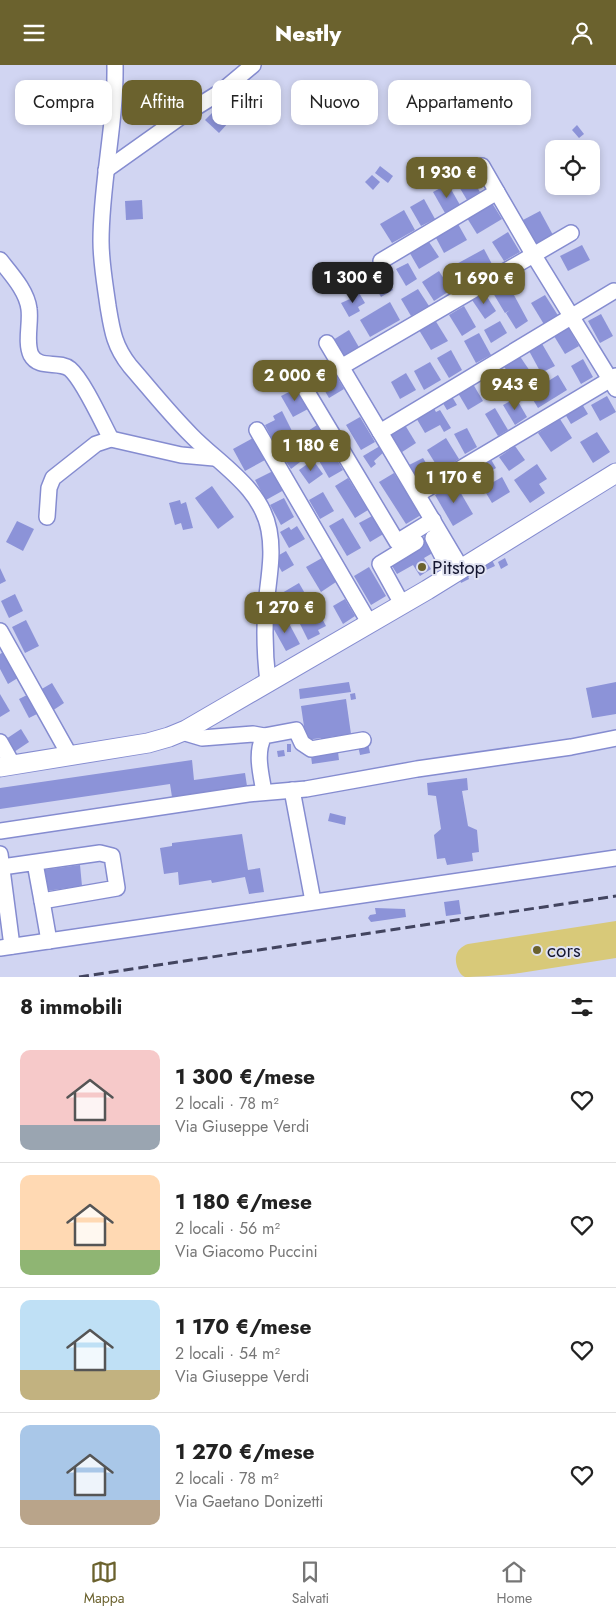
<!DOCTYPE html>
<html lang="it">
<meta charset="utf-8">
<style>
body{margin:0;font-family:Jost,sans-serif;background:#f2f2f2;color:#222;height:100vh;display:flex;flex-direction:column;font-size:19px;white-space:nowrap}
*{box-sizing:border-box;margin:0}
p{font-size:16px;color:#767676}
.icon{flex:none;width:28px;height:28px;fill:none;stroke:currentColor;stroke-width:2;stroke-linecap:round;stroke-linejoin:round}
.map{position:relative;height:912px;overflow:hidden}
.side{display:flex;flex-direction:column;background:#fff;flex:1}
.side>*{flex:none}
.top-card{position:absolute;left:15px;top:15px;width:586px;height:45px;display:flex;gap:10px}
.controls{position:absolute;left:545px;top:75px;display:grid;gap:10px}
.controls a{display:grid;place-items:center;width:55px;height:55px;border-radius:10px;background:#fff;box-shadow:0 2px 8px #0003;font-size:25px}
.price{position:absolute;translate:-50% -42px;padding:0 11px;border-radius:10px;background:#6b622e;color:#fff;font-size:16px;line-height:32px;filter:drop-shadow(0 1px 2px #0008)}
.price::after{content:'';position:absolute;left:50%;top:30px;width:15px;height:11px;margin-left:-8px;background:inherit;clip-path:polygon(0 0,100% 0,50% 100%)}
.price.active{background:#222;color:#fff}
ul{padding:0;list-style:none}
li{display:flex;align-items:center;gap:15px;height:125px;padding:0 20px}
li+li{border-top:1px solid #e0e0e0}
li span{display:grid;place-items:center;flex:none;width:140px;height:100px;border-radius:10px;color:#555}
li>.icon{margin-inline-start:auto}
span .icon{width:60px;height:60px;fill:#fffc;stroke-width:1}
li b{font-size:21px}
h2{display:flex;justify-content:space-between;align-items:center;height:60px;padding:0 20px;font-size:21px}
.pill{padding:0 18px;border-radius:10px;background:#fff;box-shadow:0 2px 8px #0003;font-size:18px;line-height:45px}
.pill.active{background:#6b622e;color:#fff}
header{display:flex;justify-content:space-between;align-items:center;height:65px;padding:0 20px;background:#6b622e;color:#fff;font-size:22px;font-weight:800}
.tabs{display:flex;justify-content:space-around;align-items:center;height:70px;border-top:1px solid #e0e0e0;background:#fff;font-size:14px;color:#767676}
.tabs a{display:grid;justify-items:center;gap:2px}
.tabs .active{color:#6b622e}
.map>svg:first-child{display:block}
.green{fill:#d8c979}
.building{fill:#8c93d8}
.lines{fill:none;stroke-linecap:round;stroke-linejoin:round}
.minor-casing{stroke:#858cd0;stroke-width:18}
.major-casing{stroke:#858cd0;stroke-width:21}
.minor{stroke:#fff;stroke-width:15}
.major{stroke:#fff;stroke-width:19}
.rail{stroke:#42445f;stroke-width:3;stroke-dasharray:10 5;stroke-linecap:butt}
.poi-dot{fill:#6b622e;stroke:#e1e3f2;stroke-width:2}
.labels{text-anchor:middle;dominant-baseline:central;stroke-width:4;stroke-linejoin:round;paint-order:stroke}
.poi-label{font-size:19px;fill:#141630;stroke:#e1e3f2;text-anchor:start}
</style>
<header><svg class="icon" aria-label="menu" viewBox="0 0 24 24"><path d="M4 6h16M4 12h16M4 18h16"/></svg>Nestly<svg class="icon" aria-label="person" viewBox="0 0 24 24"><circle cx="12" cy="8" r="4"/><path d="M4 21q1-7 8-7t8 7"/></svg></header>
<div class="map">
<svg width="616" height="912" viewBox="0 0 616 912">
<rect width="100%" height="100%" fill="#d1d5f2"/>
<path class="green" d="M616,856V893C584,898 552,903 520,908C508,910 476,912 465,912C459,910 455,899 456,892C457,885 462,881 468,879Z"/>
<g class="building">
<polygon points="216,44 229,57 219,68 205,55"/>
<polygon points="577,60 584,69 579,73 572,65"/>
<polygon points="380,101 393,111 388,118 375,108"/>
<polygon points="468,107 480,127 467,135 455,115"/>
<polygon points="372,110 380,117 373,125 365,117"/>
<polygon points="448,119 460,140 445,148 433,127"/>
<polygon points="424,134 435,154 421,161 410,142"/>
<polygon points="142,135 143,154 126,155 125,136"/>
<polygon points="492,138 502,154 477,169 467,153"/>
<polygon points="404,145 415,165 392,178 380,159"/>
<polygon points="540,146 553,170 536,179 523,155"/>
<polygon points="458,159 467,175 444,188 435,171"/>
<polygon points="508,167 520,187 504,196 492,177"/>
<polygon points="427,174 439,192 419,204 408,185"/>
<polygon points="582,180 590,195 568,206 560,191"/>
<polygon points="484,184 493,201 460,218 451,202"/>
<polygon points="408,198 417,214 406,221 396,204"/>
<polygon points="382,206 393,225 381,232 370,213"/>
<polygon points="439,206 451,225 434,236 422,217"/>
<polygon points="508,219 528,256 516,264 506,248 510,245 505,248 493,228"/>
<polygon points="418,224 429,241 411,251 401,234"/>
<polygon points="358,226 365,238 358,242 360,246 349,252 341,238 350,234 349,231"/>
<polygon points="484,227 496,246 485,254 472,235"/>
<polygon points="545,230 559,252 545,261 531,238"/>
<polygon points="390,237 400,255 370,272 360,255"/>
<polygon points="464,241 476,262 462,271 449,250"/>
<polygon points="601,249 613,271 600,278 588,256"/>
<polygon points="435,255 448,276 431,285 419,265"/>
<polygon points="500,256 507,268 491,278 484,265"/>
<polygon points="568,262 579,281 565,289 554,271"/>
<polygon points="349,265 360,284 344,293 333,275"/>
<polygon points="479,268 491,290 476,298 464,276"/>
<polygon points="541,277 555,301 541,308 528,284"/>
<polygon points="451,285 462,305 449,313 437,293"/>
<polygon points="519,290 534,312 518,323 503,300"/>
<polygon points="583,294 593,312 581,319 571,301"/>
<polygon points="430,297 441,315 424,325 414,306"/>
<polygon points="334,307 344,324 329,333 319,316"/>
<polygon points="501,307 512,326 494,336 483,317"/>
<polygon points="406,308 416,325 400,334 391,317"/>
<polygon points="558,310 567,325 538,343 529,328"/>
<polygon points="473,319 483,336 468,345 458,328"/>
<polygon points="297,323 308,344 293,352 281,331"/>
<polygon points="451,330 457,340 447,345 441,335"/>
<polygon points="607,331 616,347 600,356 591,340"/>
<polygon points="516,333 527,352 515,360 503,340"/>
<polygon points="582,339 588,349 571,359 565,349"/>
<polygon points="432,340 436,347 440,345 451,363 444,367 440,360 425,368 415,351"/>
<polygon points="495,343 508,365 498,371 485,349"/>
<polygon points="282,346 292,366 273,376 265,360 275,355 273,351"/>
<polygon points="360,352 375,377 361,385 346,360"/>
<polygon points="560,354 572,373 551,387 538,368"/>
<polygon points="317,360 327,376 312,386 302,370"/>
<polygon points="405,360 416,378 399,389 387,371"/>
<polygon points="467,363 477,382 465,389 454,369"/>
<polygon points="597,367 610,387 593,398 580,377"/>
<polygon points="253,373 265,395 245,406 233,384"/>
<polygon points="446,373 459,394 440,406 427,385"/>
<polygon points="380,381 384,387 374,396 376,399 371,403 363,391"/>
<polygon points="515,381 525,395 509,406 499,392"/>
<polygon points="295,382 304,394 291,404 282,391"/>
<polygon points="332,386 343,405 329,413 318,394"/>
<polygon points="489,391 496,403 478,414 471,402"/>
<polygon points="423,393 434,411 418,420 407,401"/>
<polygon points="313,395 323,409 309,419 299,405"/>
<polygon points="537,399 547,414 539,419 545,428 530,438 514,415"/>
<polygon points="273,406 284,425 266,435 255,415"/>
<polygon points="394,408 421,450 406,459 379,417"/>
<polygon points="502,412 510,427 492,438 483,423"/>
<polygon points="348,413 368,445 355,453 335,421"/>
<polygon points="455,418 473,449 453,461 435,430"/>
<polygon points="212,421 234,452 218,464 195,433"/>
<polygon points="323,427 334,446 320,454 309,435"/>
<polygon points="284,433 294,452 281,460 270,440"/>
<polygon points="180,435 181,439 186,437 193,463 183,465 181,458 175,460 169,438"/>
<polygon points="374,450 385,468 370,477 359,458"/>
<polygon points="343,453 361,483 347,491 329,461"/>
<polygon points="17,456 34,464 23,486 6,477"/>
<polygon points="297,461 305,474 289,483 280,467 289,462 291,465"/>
<polygon points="428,472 436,486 424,493 431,504 420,511 413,500 397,509 389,496"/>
<polygon points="286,486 294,500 282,507 274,493"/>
<polygon points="322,493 336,517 321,527 306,502"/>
<polygon points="491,493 495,501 484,506 480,498"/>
<polygon points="505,493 508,500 501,504 498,497"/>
<polygon points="369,502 386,531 371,540 354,511"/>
<polygon points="0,503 6,516 0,519"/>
<polygon points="468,511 469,514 461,518 460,515"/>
<polygon points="299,518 307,532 290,542 282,528"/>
<polygon points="15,529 23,546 9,553 1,536"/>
<polygon points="345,534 355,551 343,559 333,541"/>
<polygon points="315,540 326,561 318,565 320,569 308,575 297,553 303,550 301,547"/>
<polygon points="285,551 300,579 286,586 271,559"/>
<polygon points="26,555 39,581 25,588 12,562"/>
<polygon points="7,585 21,611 8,619 0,604 0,589"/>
<polygon points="349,617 351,627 300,634 299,624"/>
<polygon points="616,617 616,649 592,653 586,623"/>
<polygon points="52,618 64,638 52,646 40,625"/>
<polygon points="355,628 356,634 351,635 350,629"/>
<polygon points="0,629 10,646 0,652"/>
<polygon points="29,629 39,648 29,653 19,634"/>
<polygon points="346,634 351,669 330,672 330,676 322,677 321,673 306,675 301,641"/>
<polygon points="21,664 29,677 14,687 6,674"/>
<polygon points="368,678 370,688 360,690 358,680"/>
<rect x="287" y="679" width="4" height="8"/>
<polygon points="284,685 285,691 278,692 277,686"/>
<polygon points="338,687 339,695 312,699 311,691"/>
<polygon points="192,695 194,715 245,708 247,721 172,732 170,719 0,744 0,723"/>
<polygon points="467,713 468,725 462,726 468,761 477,765 479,787 472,788 473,796 447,800 445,793 437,794 434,770 441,764 436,731 428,730 427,718"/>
<polygon points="330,748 346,752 345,760 328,756"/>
<polygon points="242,769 248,805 260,803 264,827 249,829 245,812 212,818 211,815 179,820 178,807 164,809 160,783 172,781 172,778"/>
<polygon points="80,800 82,821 46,826 43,805"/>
<polygon points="459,835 461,849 446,851 444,837"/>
<polygon points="375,843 405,844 406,852 371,857 368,853 370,850 376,849"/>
</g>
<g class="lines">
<g class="minor-casing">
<g id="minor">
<path d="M115,0C116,59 101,117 101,176C101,198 105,219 108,241C112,265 114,281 130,301C150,324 169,348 191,370C219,399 261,422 269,465C274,491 268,515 266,541C264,567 265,592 268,617"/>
<polyline points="482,101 497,127"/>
<polyline points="106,105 182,51 222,26 253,0"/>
<path d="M0,195C11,209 27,226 29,244C31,258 25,277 31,290C39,305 59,295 70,304C83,315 102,357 111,374"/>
<polyline points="381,196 497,127 533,189 616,324"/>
<polyline points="327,278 461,503"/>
<polyline points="341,302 571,168"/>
<polyline points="301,317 397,477 433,455"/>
<polyline points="257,365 370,559"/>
<polyline points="380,367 614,226"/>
<polyline points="418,429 616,311"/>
<polyline points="47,452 49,423 53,413 96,379 111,374 181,390 214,393"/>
<polyline points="433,473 452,510"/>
<polyline points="402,539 380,499 416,477"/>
<polyline points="0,566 70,691"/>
<polyline points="182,667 202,673 253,669 264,671"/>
<polyline points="0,677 13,700"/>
<polyline points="292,725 313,836"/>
<path d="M264,727C261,709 255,688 264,671L296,665L302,678L311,684L363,675"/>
<polyline points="0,766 248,729 306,724 417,704 571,682 616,673"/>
<polyline points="0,789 12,881"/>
<polyline points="2,802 100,788 112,791 117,823 42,836 35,798"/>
<polyline points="42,836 49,876"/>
<polyline points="0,883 616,793"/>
</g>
</g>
<g class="major-casing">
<polyline id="major" points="0,702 148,678 169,672 186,665 427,525 616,408"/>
</g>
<use href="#minor" class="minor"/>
<use href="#major" class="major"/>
<polyline class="rail" points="79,912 616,831"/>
</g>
<g class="poi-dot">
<circle cx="422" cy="502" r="5"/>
<circle cx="537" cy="885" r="5"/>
</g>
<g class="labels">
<g class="poi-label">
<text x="432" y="502">Pitstop</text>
<text x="547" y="885">cors</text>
</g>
</g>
</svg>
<div class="controls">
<a><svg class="icon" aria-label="locate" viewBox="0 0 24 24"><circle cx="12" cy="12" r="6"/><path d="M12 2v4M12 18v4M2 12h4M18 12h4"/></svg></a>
</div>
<b class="price" style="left:447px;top:134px">1 930 €</b>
<b class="price active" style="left:353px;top:239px">1 300 €</b>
<b class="price" style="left:484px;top:240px">1 690 €</b>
<b class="price" style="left:295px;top:337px">2 000 €</b>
<b class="price" style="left:515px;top:346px">943 €</b>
<b class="price" style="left:311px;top:407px">1 180 €</b>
<b class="price" style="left:454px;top:439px">1 170 €</b>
<b class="price" style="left:285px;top:569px">1 270 €</b>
<div class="top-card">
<a class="pill">Compra</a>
<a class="pill active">Affitta</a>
<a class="pill">Filtri</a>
<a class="pill">Nuovo</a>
<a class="pill">Appartamento</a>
</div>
</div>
<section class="side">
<h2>8 immobili<svg class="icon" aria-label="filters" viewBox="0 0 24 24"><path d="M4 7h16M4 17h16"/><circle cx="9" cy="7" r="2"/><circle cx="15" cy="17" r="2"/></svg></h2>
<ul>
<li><span style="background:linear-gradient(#f6c9c9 75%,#9aa5b1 0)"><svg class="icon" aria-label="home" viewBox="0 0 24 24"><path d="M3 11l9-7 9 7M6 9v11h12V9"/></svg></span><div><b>1 300 €/mese</b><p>2 locali · 78 m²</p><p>Via Giuseppe Verdi</p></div><svg class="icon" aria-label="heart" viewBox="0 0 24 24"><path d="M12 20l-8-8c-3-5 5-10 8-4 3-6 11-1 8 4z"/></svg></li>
<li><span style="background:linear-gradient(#ffd9b3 75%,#8fb573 0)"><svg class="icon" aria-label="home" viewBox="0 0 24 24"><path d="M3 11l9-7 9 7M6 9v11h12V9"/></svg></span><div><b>1 180 €/mese</b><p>2 locali · 56 m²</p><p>Via Giacomo Puccini</p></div><svg class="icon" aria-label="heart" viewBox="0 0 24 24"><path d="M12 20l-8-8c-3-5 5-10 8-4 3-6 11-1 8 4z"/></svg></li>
<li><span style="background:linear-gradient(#bfe0f5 70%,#c2b280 0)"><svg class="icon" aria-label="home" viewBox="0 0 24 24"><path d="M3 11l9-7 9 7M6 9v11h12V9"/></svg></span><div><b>1 170 €/mese</b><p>2 locali · 54 m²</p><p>Via Giuseppe Verdi</p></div><svg class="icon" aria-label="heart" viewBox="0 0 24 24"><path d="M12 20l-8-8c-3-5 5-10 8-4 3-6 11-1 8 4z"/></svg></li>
<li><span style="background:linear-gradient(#a9c7e8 75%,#b9a48a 0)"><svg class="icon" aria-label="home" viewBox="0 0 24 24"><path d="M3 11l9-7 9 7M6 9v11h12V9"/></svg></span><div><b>1 270 €/mese</b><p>2 locali · 78 m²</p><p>Via Gaetano Donizetti</p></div><svg class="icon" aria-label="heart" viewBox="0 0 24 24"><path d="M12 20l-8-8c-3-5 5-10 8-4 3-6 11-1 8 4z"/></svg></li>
</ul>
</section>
<nav class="tabs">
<a class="active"><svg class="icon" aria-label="map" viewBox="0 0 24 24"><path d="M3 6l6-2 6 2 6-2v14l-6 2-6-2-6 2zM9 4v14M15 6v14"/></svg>Mappa</a>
<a><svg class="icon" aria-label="saved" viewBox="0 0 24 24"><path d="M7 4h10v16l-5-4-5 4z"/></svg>Salvati</a>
<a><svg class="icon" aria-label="home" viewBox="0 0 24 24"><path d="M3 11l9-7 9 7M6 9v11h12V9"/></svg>Home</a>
</nav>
